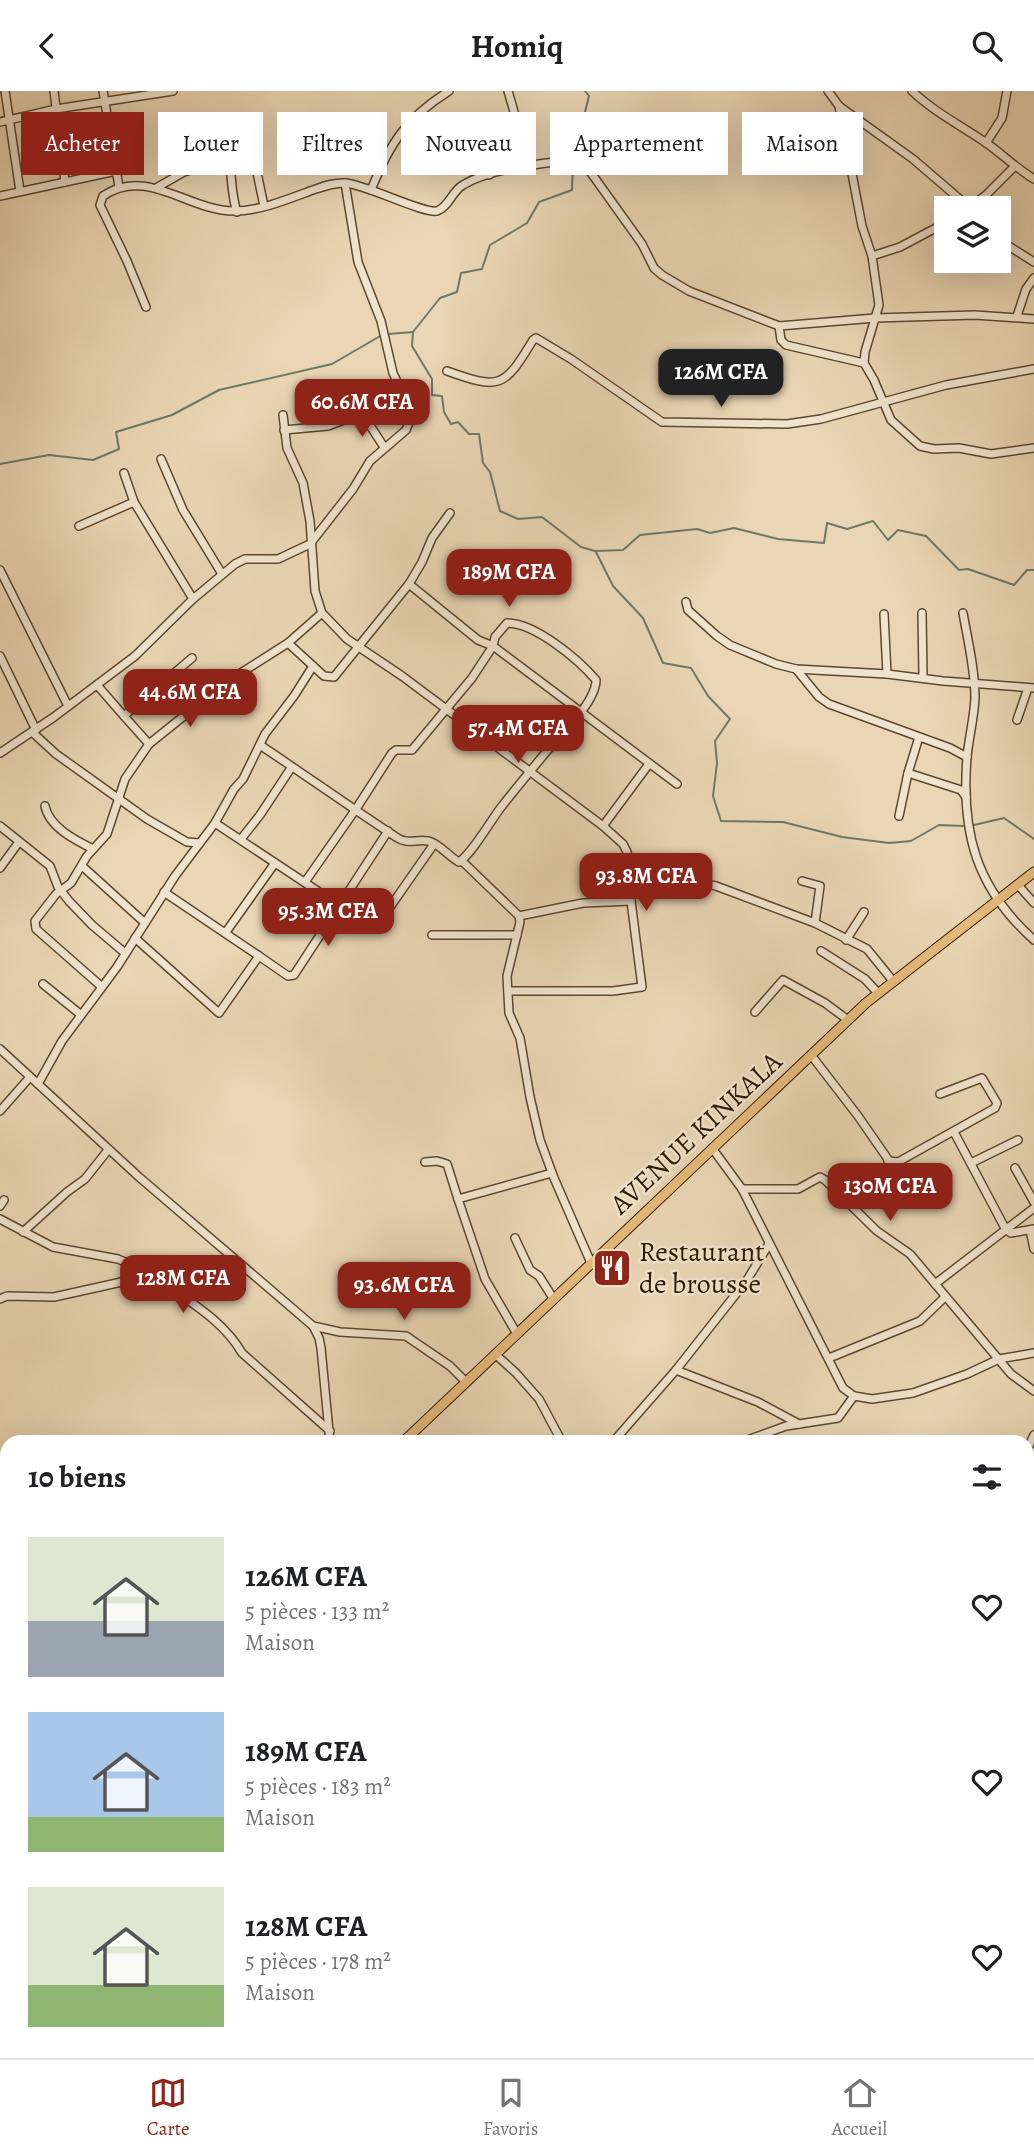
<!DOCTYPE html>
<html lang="fr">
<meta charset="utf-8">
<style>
body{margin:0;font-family:Alegreya,serif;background:#f6f6f6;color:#202124;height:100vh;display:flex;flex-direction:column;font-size:26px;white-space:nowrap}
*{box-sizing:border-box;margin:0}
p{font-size:23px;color:#757577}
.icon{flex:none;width:38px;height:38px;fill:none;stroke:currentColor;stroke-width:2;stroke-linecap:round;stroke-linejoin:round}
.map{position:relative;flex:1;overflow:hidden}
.sheet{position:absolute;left:0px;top:1344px;width:1034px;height:623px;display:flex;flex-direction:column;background:#fff;border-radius:21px 21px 0 0;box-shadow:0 7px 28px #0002}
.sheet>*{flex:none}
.top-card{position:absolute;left:21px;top:21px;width:992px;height:63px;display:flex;gap:14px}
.tools{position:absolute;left:934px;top:105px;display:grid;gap:14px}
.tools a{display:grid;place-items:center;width:77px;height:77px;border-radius:0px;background:#fff;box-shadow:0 7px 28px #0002;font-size:35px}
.price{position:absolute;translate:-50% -60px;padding:0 16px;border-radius:14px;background:#8f2418;color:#fff;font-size:23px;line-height:46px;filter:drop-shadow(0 2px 4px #0008)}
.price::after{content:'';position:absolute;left:50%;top:42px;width:21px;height:16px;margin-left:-10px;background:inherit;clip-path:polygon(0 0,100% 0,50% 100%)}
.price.active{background:#222;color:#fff}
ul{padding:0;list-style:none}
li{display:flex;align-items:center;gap:21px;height:175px;padding:0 28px}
li span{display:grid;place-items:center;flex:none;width:196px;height:140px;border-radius:0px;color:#555}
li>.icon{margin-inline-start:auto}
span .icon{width:84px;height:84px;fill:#fffc;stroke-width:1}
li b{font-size:30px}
h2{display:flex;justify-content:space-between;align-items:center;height:84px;padding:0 28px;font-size:30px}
.tag{padding:0 24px;border-radius:0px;background:#fff;box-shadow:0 7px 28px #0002;font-size:24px;line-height:63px}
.tag.active{background:#8f2418;color:#fff}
header{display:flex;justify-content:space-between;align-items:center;height:91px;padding:0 28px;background:#fff;font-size:32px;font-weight:700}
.menu{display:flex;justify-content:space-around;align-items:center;height:98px;border-top:2px solid #e0e0e0;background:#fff;font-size:19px;color:#757577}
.menu a{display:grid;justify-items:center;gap:4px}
.menu .active{color:#8f2418}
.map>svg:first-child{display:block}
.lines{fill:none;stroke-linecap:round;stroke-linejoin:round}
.stream{stroke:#6d796a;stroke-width:2}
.minor-casing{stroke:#5c4831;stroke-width:10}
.major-casing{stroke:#2d1905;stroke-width:11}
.minor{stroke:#f1e4ce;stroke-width:7}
.major{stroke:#e5bb7a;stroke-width:9}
.labels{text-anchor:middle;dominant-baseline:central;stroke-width:5;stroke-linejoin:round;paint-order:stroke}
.street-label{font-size:28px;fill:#2d1905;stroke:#f1e4ce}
.poi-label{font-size:28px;fill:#2d1905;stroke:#f1e4ce;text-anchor:start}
</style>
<header><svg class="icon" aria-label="back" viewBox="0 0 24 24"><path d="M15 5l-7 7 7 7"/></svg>Homiq<svg class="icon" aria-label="search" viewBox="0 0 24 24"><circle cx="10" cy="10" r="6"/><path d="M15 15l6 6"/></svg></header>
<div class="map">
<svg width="1034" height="1967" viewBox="0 0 1034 1967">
<rect width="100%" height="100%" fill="#ead6b4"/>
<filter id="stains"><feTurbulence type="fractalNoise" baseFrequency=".00286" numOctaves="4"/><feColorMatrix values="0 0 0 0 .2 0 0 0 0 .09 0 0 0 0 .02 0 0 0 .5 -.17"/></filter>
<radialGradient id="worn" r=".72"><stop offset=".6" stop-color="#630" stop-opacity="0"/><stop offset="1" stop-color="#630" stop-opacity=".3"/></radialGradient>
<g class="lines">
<g class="stream">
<polyline points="573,67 572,61 592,46 585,21 589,5 585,0"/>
<polyline points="573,72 572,99 539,111 527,132 490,154 482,178 461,182 457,201 440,207 413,241 412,255 432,288 432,304 442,305 444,321 451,333 458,331 469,343 479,343 483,372 490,381 500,420 518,428 542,426 581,456 595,460 623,459 640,444 697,438 710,442 734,437 778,448 824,452 827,432 847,438 873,430 888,449 898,439 926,445 959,479 968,478 1014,494 1027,479 1034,479"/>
<polyline points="388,243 413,241"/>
<polyline points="0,373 49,364 93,369 119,358 116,341 172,324 219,299 332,273 382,244"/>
<polyline points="596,461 613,495 643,527 663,572 691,577 708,605 730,628 715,650 717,672 713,705 721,730 783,731 842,746 889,752 911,750 939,734 963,735"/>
<polyline points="974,734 1004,727 1034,748"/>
<polyline points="1027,1524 1034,1524"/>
<polyline points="0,1825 7,1823"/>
<polyline points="0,1893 2,1896 7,1894"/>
<polyline points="302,1960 305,1967"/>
<polyline points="338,1960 344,1967"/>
<polyline points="120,1967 121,1960"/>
</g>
<g class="minor-casing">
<g id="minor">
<polyline points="5,0 20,100"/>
<polyline points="54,0 65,91"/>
<polyline points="103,0 119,96"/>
<polyline points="508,0 530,76"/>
<polyline points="828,0 839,15 913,68 970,117"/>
<path d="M912,0C934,21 960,34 985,51C1002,63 1016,77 1034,88"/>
<polyline points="839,15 862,135 872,165 879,214 865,261 864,272 874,289 891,329 920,355 934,358 959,357 991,363 1034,357"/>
<polyline points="0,31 56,18 173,0"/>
<polyline points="474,31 489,84"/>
<polyline points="986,52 1002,27 1007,0"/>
<polyline points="251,53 264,115"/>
<path d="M156,97L184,81L229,67C232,85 231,104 237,121"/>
<path d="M371,99C390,52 406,27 449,0"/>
<polyline points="0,105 116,80"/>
<polyline points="968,117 986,104 1014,76"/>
<polyline points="999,149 1034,171"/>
<polyline points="872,165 900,156 947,131"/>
<path d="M146,216L127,170L100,114L103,105C147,75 188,120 234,120C259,120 286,109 310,100C322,96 334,91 346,92C367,94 424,123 437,120C449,116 452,100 463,94C491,77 543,72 576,69L584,72L642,153L654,177L662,184L689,200L779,235L875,227L975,224L1034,228"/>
<polyline points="1017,225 1026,198 1034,187"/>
<polyline points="779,235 781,249 786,254 864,272"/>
<path d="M447,280C500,299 504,297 533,249L536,247L571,268L662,331L787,333L821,328L946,294L1034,278"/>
<polyline points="283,324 287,357 303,392 310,430 315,500 322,522 347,548 402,585 603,735 623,753 627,761 631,778 631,810 642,896 613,900 508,900"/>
<polyline points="284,339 328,335 362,322 384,356"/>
<polyline points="161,368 183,419 222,483"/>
<polyline points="124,382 134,411 193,508"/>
<polyline points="79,435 134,411"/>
<polyline points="0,479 68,615"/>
<polyline points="409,493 478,549 493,555 677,693"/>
<polyline points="686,511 688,519 717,545 730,554 776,573 796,578 887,583 943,590 1034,597"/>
<polyline points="922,522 923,586"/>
<path d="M963,522C968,550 975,579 975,607C974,627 969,646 967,666C961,742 976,797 1034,849"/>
<polyline points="884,523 887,583"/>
<polyline points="288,552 324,585 334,586 409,493 422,471 432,447 450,422"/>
<polyline points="0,565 36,639"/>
<polyline points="796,578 819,606 829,613 950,657 967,666"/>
<polyline points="97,594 124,625"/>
<polyline points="1017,629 1028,597"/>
<polyline points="32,641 56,663 147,728 187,751 199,752"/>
<polyline points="149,653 124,625 192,567"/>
<path d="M260,654C305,684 350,716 396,746C407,754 416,748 428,750C439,752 449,766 459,771C472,763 491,729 502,715C517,696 532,678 547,660C561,644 596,611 596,589C578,568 535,532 507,532L495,546L493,555L472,587L412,659H396L392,662L356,718L305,791"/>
<polyline points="0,662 54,626 135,565 193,508 235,473 245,468 278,468 310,453 353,398 370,370 406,339 411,327 408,314 393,282 381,230 358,171 345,92"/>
<polyline points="908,682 961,699 966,706"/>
<path d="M45,715C49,736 75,749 93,758"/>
<polyline points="899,725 908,682 919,646"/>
<polyline points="215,732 234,698 243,688 265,643 294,605 313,575"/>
<polyline points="0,735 50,775 58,796 69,810 92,834 125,862"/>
<polyline points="603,735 649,673"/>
<polyline points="241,748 260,724 291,677"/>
<polyline points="462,770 519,825 583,812 631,810"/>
<polyline points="82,775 145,832"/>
<polyline points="0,777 19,751"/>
<polyline points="631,778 669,784 716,795 815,832 867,858 893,890"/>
<polyline points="802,790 820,795 815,832"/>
<polyline points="1018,794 1034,812"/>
<polyline points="164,801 259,865"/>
<polyline points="519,825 520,831 507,885 509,922 520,947 530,1006 540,1049 554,1087 591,1172"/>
<polyline points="226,841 275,772"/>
<polyline points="432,844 517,844"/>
<polyline points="135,847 219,922 259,865 288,885 294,884 388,740"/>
<polyline points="846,849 864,821"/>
<polyline points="821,860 865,888 878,902"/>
<polyline points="43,893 80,923"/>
<polyline points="102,896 36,838 35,830 56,803 71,792 87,765 107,743 125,688 149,653 225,592 288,552 322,522"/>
<polyline points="755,921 783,889 825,912 848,929"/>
<polyline points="0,958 139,1086 313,1235 340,1241 406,1245 450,1275 466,1291"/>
<polyline points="811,964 858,1025 910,1100"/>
<polyline points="38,993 62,950 117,876 175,785 215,732 319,801 373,833 381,829 434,753"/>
<polyline points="0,1020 30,986"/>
<polyline points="954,1041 1006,1139 1011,1142 1034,1138"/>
<polyline points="712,1057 742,1098 843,1297 854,1305"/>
<polyline points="888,1070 898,1071 995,1017 997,1012 982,987 940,1003"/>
<polyline points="425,1071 437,1070 447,1073 458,1108"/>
<polyline points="971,1072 1018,1049"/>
<polyline points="1015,1077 1034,1111"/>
<polyline points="742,1098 798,1098 820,1086 825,1089 877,1140 910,1163 1011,1283 1034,1300"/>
<polyline points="0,1115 4,1109"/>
<polyline points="0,1128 53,1156 118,1168 152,1183"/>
<polyline points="1030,1139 1034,1158"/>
<polyline points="23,1141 67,1101 85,1088 108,1059"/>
<polyline points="515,1147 530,1179 539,1185 553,1207"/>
<polyline points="935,1193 1034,1117"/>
<path d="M0,1208L7,1205L54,1206L153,1184C184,1208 222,1227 242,1262L330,1340"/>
<polyline points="313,1235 319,1247 321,1257 330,1351"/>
<polyline points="517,1243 485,1188 458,1108 552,1082"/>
<polyline points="495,1263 516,1282 539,1308 562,1351"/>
<polyline points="829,1267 920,1230 945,1206"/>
<polyline points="676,1279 758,1311 799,1333"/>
<polyline points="613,1351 676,1279 747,1189 769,1153"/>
<polyline points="742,1351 786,1335 838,1327 854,1305 872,1308 913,1302 967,1283 999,1268 1034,1262"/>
<polyline points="1027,1359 1034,1344"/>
<polyline points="1027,1383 1034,1387"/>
<polyline points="0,1443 7,1444"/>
<polyline points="0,1511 4,1514 0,1524"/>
<polyline points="0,1533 7,1537"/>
<polyline points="0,1704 7,1713"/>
<polyline points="1027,1778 1034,1775"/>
<polyline points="480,1960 488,1967"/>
<polyline points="925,1960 944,1967"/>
<polyline points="194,1967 195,1960"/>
<polyline points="433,1967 442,1960"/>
<polyline points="595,1967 597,1960"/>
<polyline points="814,1967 816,1960"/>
<polyline points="968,1967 971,1960"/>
</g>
</g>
<g class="major-casing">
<g id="major">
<polyline points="403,1351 866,912 1034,781"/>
<polyline points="0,1701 7,1698"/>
</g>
</g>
<use href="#minor" class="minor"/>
<use href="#major" class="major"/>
</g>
<defs>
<g id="restaurant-square" transform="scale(2.0125)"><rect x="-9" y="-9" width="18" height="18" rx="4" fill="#8f2418" stroke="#f1e4ce"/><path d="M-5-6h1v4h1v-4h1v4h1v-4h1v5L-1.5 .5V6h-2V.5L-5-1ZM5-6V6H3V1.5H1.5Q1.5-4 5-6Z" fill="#fff"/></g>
</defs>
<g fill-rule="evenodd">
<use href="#restaurant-square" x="612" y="1177"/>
</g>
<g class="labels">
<g class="street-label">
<text transform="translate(696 1042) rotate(-43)">AVENUE KINKALA</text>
</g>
<g class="poi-label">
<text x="639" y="1161">Restaurant<tspan x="639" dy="32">de brousse</tspan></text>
</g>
</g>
<rect width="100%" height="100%" filter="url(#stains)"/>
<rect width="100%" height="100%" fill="url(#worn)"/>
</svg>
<div class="tools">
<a><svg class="icon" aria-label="layers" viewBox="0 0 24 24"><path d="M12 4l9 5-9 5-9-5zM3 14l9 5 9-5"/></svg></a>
</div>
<b class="price active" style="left:721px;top:318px">126M CFA</b>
<b class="price" style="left:362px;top:348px">60.6M CFA</b>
<b class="price" style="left:509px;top:518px">189M CFA</b>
<b class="price" style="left:190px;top:638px">44.6M CFA</b>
<b class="price" style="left:518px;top:674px">57.4M CFA</b>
<b class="price" style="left:646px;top:822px">93.8M CFA</b>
<b class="price" style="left:328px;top:857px">95.3M CFA</b>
<b class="price" style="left:890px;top:1132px">130M CFA</b>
<b class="price" style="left:183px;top:1224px">128M CFA</b>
<b class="price" style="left:404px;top:1231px">93.6M CFA</b>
<div class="top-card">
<a class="tag active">Acheter</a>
<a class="tag">Louer</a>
<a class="tag">Filtres</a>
<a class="tag">Nouveau</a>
<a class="tag">Appartement</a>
<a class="tag">Maison</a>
</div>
<section class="sheet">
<h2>10 biens<svg class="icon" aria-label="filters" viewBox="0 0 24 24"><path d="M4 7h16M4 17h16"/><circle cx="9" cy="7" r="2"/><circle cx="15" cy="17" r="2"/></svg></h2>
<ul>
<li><span style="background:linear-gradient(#dfe7d0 60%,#9aa5b1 0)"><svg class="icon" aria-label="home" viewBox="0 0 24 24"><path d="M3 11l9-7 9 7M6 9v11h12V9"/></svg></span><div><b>126M CFA</b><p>5 pièces · 133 m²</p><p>Maison</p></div><svg class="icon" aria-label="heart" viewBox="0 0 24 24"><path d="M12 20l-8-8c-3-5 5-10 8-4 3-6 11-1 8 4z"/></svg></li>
<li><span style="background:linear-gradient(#a9c7e8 75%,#8fb573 0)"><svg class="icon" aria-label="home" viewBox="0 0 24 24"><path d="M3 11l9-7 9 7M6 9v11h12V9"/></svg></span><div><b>189M CFA</b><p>5 pièces · 183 m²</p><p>Maison</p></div><svg class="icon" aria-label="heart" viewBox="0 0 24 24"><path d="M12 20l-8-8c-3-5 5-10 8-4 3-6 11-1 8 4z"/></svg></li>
<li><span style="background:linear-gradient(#dfe7d0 70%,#8fb573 0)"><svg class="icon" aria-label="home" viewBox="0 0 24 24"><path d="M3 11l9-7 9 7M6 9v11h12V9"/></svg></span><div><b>128M CFA</b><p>5 pièces · 178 m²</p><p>Maison</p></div><svg class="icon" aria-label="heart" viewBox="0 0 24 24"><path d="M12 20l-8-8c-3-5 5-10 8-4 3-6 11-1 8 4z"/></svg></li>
</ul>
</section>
</div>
<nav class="menu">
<a class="active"><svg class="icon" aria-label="map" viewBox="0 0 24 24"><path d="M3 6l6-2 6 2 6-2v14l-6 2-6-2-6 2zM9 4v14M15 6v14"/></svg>Carte</a>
<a><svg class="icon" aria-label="saved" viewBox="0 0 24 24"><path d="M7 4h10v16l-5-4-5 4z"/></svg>Favoris</a>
<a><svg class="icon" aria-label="home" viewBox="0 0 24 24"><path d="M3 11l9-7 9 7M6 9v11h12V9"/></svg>Accueil</a>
</nav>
